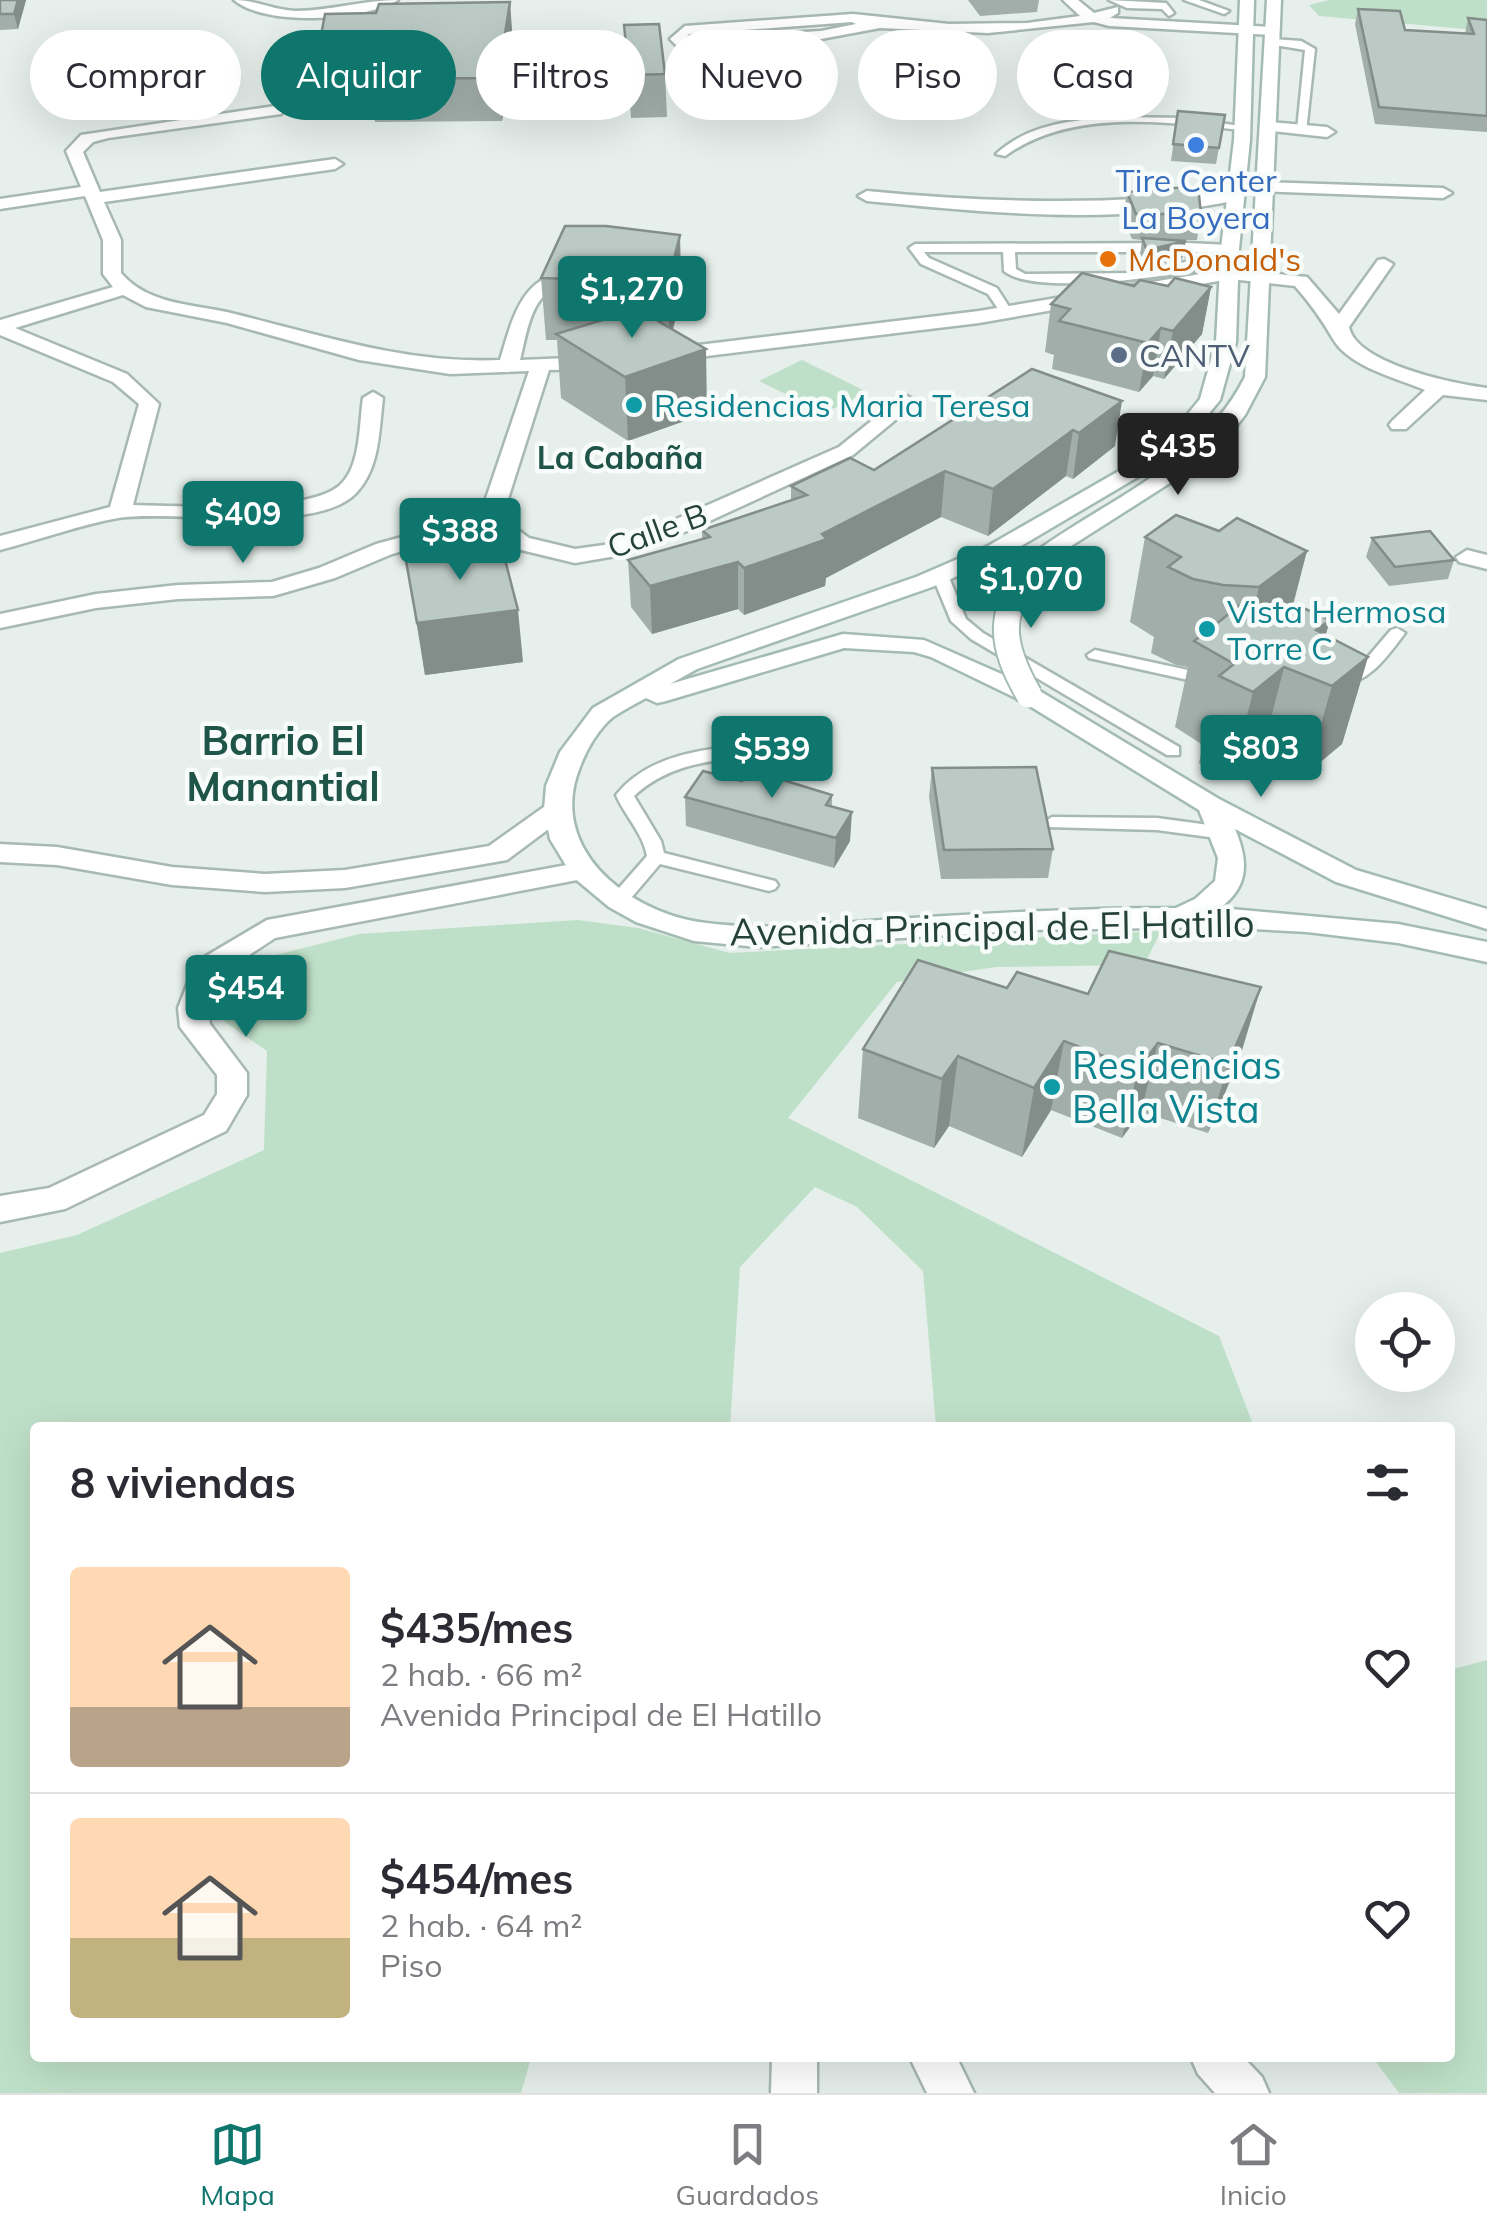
<!DOCTYPE html>
<html lang="es">
<meta charset="utf-8">
<style>
body{margin:0;font-family:Mulish,sans-serif;background:#f2f2f3;color:#2b2b33;height:100vh;display:flex;flex-direction:column;font-size:38px;white-space:nowrap}
*{box-sizing:border-box;margin:0}
p{font-size:32px;color:#7c7c81}
.icon{flex:none;width:55px;height:55px;fill:none;stroke:currentColor;stroke-width:2;stroke-linecap:round;stroke-linejoin:round}
.map{position:relative;flex:1;overflow:hidden}
.drawer{position:absolute;left:30px;top:1422px;width:1425px;height:640px;display:flex;flex-direction:column;background:#fff;border-radius:10px;box-shadow:0 10px 40px #0002}
.drawer>*{flex:none}
.banner{position:absolute;left:30px;top:30px;width:1428px;height:90px;display:flex;gap:20px}
.controls{position:absolute;left:1355px;top:1292px;display:grid;gap:20px}
.controls a{display:grid;place-items:center;width:100px;height:100px;border-radius:50%;background:#fff;box-shadow:0 10px 40px #0002;font-size:50px}
.price{position:absolute;translate:-50% -85px;padding:0 22px;border-radius:10px;background:#0f766e;color:#fff;font-size:32px;line-height:65px;filter:drop-shadow(0 2px 5px #0008)}
.price::after{content:'';position:absolute;left:50%;top:60px;width:30px;height:22px;margin-left:-15px;background:inherit;clip-path:polygon(0 0,100% 0,50% 100%)}
.price.active{background:#222;color:#fff}
ul{padding:0;list-style:none}
li{display:flex;align-items:center;gap:30px;height:250px;padding:0 40px}
li+li{border-top:2px solid #e1e1e2}
li span{display:grid;place-items:center;flex:none;width:280px;height:200px;border-radius:10px;color:#555}
li>.icon{margin-inline-start:auto}
span .icon{width:120px;height:120px;fill:#fffc;stroke-width:1}
li b{font-size:42px}
h2{display:flex;justify-content:space-between;align-items:center;height:120px;padding:0 40px;font-size:42px}
.tag{padding:0 35px;border-radius:45px;background:#fff;box-shadow:0 10px 40px #0002;font-size:35px;line-height:90px}
.tag.active{background:#0f766e;color:#fff}
.dock{display:flex;justify-content:space-around;align-items:center;height:140px;border-top:2px solid #e1e1e2;background:#fff;font-size:28px;color:#7c7c81}
.dock a{display:grid;justify-items:center;gap:5px}
.dock .active{color:#0f766e}
.map>svg:first-child{display:block}
.green{fill:#bfe0c8}
.lines{fill:none;stroke-linecap:round;stroke-linejoin:round}
.lane-casing{stroke:#a8b8b2;stroke-width:5}
.street-casing{stroke:#a8b8b2;stroke-width:5}
.secondary-casing{stroke:#a4bbb3;stroke-width:5}
.lane{fill:#fff;fill-rule:evenodd}
.street{fill:#fff;fill-rule:evenodd}
.secondary{fill:#fff;fill-rule:evenodd}
.secondary-bridge-casing{stroke:#a4bbb3;stroke-width:29;stroke-linecap:butt}
.secondary-bridge{stroke:#fff;stroke-width:25}
.wall{fill:#a1aea9}
.shaded-wall{fill:#838d89}
.building{fill:#bbcac4;stroke:#838d89;stroke-width:2.5}
.shop-dot{fill:#3f7fe0;stroke:#f7fbf9;stroke-width:4}
.food-dot{fill:#e8710a;stroke:#f7fbf9;stroke-width:4}
.service-dot{fill:#5c6f8a;stroke:#f7fbf9;stroke-width:4}
.culture-dot{fill:#0f9aa8;stroke:#f7fbf9;stroke-width:4}
.labels{text-anchor:middle;dominant-baseline:central;stroke-width:9;stroke-linejoin:round;paint-order:stroke}
.far-shop-label{font-size:32px;fill:#366cbe;stroke:#f7fbf9}
.far-food-label{font-size:32px;fill:#c56008;stroke:#f7fbf9;text-anchor:start}
.far-service-label{font-size:32px;fill:#4e5e75;stroke:#f7fbf9;text-anchor:start}
.far-culture-label{font-size:32px;fill:#0d838f;stroke:#f7fbf9;text-anchor:start}
.far-neighbourhood-label{font-size:32px;font-weight:bold;fill:#1f5548;stroke:#f7fbf9}
.far-street-label{font-size:32px;fill:#24423a;stroke:#f7fbf9}
.street-label{font-size:38px;fill:#24423a;stroke:#f7fbf9}
.culture-label{font-size:38px;fill:#0d838f;stroke:#f7fbf9;text-anchor:start}
.neighbourhood-label{font-size:40px;font-weight:bold;fill:#1f5548;stroke:#f7fbf9}
</style>
<div class="map">
<svg width="1487" height="2093" viewBox="0 0 1487 2093">
<rect width="100%" height="100%" fill="#e6efeb"/>
<g class="green">
<polygon points="1329,0 1487,0 1487,31 1319,16 1309,5"/>
<polygon points="772,45 782,63 708,68 699,50"/>
<polygon points="568,57 577,97 431,99 435,60"/>
<polygon points="802,360 867,392 825,413 759,381"/>
<polygon points="578,920 638,928 730,953 1161,931 1144,965 996,967 897,982 788,1118 1219,1336 1254,1427 936,1427 923,1271 857,1207 815,1187 740,1267 730,1427 35,1428 35,2058 531,2058 521,2093 0,2093 0,1253 77,1235 264,1150 267,1051 222,1020 235,986 276,955 359,934"/>
<polygon points="1487,1660 1487,2093 1399,2093 1373,2058 1450,2058 1450,1670"/>
</g>
<g class="lines">
<g class="lane-casing">
<g id="lane">
<polygon points="1109,0 1166,3 1174,13 1169,16 1162,9 1127,8"/>
<polygon points="1184,0 1199,0 1229,11 1224,14"/>
<polygon points="1272,39 1301,41 1315,49 1306,132 1297,130 1305,50 1269,44"/>
<path d="M1116,117L1186,118L1247,127L1242,130C1165,122 1071,108 1005,156L996,154C1028,124 1073,120 1116,117Z"/>
<path d="M1187,243L1230,245L1236,249L1230,253L1196,252L1202,262L1195,270C1157,278 1033,295 1004,271L1003,252H924L929,258L997,288L1013,313L1007,317L1003,316L988,294L921,264L909,248L915,244ZM1015,252H1184L1190,261L1134,273L1025,274L1016,269Z"/>
<polygon points="940,570 948,575 966,619 983,633 1179,747 1179,755 1167,755 971,639 951,621 932,575"/>
<path d="M1397,628L1405,633C1389,654 1367,687 1338,684V678L1361,665L1391,630Z"/>
<polygon points="1095,650 1211,675 1219,680 1211,685 1089,658 1087,655"/>
<path d="M785,741L791,742V750C735,762 679,754 634,796L661,841L664,853L775,881L778,885L775,889L769,891L660,864L626,904H612L610,900L612,896L647,856C643,833 625,816 616,795C655,746 728,748 785,741Z"/>
<polygon points="1052,817 1157,818 1224,827 1233,833 1224,839 1157,830 1046,827 1043,823"/>
</g>
</g>
<g class="street-casing">
<g id="street">
<path d="M234,0C256,0 273,10 296,11C330,11 363,0 398,0C364,21 266,27 234,0Z"/>
<path d="M1063,0H1078L1094,13L1118,7V13L1110,18L1272,27L1279,31L1272,35L1109,26L1094,22L988,33L880,28L821,39L679,48L670,39L685,26L853,14L949,24L1027,23L1080,16ZM852,22L856,24L821,31L685,39L689,34Z"/>
<path d="M275,106L283,111L281,114L108,138L93,142L83,152L100,192L335,159L343,164L335,169L104,202L121,240V273C149,306 196,304 235,314C324,336 407,364 500,360C514,313 525,263 587,275V283C579,285 571,284 563,286C530,292 527,334 520,360L596,357L606,363L596,369L549,370L502,518L529,538L575,549L604,545L674,520L839,447L900,398L907,396L917,402L853,455L690,530L616,556L575,563L513,548L486,528L392,554L335,578L273,596L178,599L96,608L0,628V614L96,594L178,585L272,582L319,568L376,544L480,516L529,371L450,374L359,360L227,323L146,307L123,295L15,328L127,374L159,404L133,505C178,506 305,514 339,486C361,468 359,424 363,398L373,392L383,398C379,430 380,467 357,492C318,536 173,509 118,518C79,525 39,540 0,550V536L110,507L139,404L113,382L0,335V320L113,287L103,274V240L85,196L0,209V199L81,187L66,151L81,135Z"/>
<polygon points="1269,122 1327,127 1335,132 1327,137 1263,130 1263,124"/>
<polygon points="1266,182 1443,188 1452,193 1443,198 1260,191 1258,187"/>
<path d="M1236,190L1245,195L1242,199C1121,226 989,213 867,201L858,196L867,191C991,203 1112,206 1236,190Z"/>
<path d="M1384,259L1393,264L1349,327C1356,364 1455,384 1487,388V400L1443,395L1406,429H1392L1389,425L1392,421L1425,390C1397,378 1349,367 1333,339C1322,320 1310,303 1295,286L1230,279L979,323L666,361L656,355L666,349L979,311L1230,269L1307,277L1339,314L1378,260Z"/>
<polygon points="1467,550 1487,555 1487,569 1459,562 1456,557"/>
<polygon points="557,802 566,804 570,810 566,816 507,860 345,888 265,892 172,885 57,865 0,862 0,844 57,847 172,867 265,874 345,870 489,846 548,804"/>
<polygon points="583,862 593,865 597,871 593,877 275,938 219,975 208,1008 210,1024 247,1073 247,1095 226,1131 65,1209 0,1222 0,1196 49,1188 204,1115 217,1094 217,1075 180,1027 178,1008 196,962 267,920"/>
<polygon points="772,2058 817,2058 817,2093 771,2093"/>
<polygon points="910,2058 957,2058 974,2093 927,2093"/>
<polygon points="1191,2058 1244,2058 1262,2077 1269,2093 1215,2093 1198,2074"/>
</g>
</g>
<g class="secondary-casing">
<g id="secondary">
<path d="M1240,0H1254L1250,140L1239,249L1236,342L1220,400L1175,455L1004,556L932,587L697,669L670,684L843,634L924,640L1038,690L1219,799L1356,870L1487,909V929L1336,882L1235,829C1248,860 1250,886 1220,908L1398,924L1487,942V962L1398,943L1307,932L1216,927L1032,930L758,947L694,941L636,922L609,907L573,877L550,839L544,810L546,786L560,752L593,708L679,659L916,577L988,546L1161,447L1200,399L1216,342L1221,249L1234,140ZM844,648L914,652L931,657L1020,700L1199,810L1218,858L1215,881L1195,899L1176,908C1082,908 989,913 896,919C831,923 764,932 699,922C625,910 547,847 580,767C586,750 599,728 613,717C623,710 635,704 646,698L657,703L666,701Z"/>
<path d="M1267,0H1281L1265,377L1245,415L1223,443L1195,467L1068,548L1039,571H1023L1020,566L1023,561C1102,500 1198,470 1245,377Z"/>
</g>
</g>
<use href="#lane" class="lane"/>
<use href="#street" class="street"/>
<use href="#secondary" class="secondary"/>
<g class="secondary-bridge-casing">
<path id="secondary-bridge" d="M1029,695C1000,644 997,615 1031,566"/>
</g>
<use href="#secondary-bridge" class="secondary-bridge"/>
</g>
<g class="wall">
<polygon points="0,0 26,0 18,29 0,30"/>
<polygon points="968,0 1039,0 1037,12 980,16"/>
<polygon points="1358,9 1405,30 1465,34 1468,18 1487,20 1487,132 1375,124 1355,24"/>
<polygon points="624,25 665,74 667,117 631,118"/>
<polygon points="513,43 502,121 375,122 372,104 323,105 316,63"/>
<polygon points="1178,111 1225,115 1216,164 1171,161"/>
<polygon points="1127,192 1201,214 1197,240 1158,240 1182,259 1144,267 1140,256 1142,240 1132,239 1123,218"/>
<polygon points="680,235 681,296 673,330 707,413 628,441 561,398 557,340 546,340 541,278"/>
<polygon points="1134,286 1211,287 1202,334 1164,379 1153,376 1139,392 1052,369 1054,355 1045,352 1051,304"/>
<polygon points="1032,369 1115,446 1073,479 1066,476 988,536 941,517 826,578 825,586 744,615 738,609 652,634 631,607 628,560 702,539 702,530 791,500 791,486 874,470"/>
<polygon points="1176,515 1293,606 1330,620 1325,635 1368,657 1342,744 1307,773 1262,754 1231,779 1199,763 1203,745 1175,727 1188,667 1176,665 1151,653 1154,637 1130,622 1145,537"/>
<polygon points="1372,538 1454,560 1448,579 1389,586 1366,557"/>
<polygon points="405,555 523,662 425,675"/>
<polygon points="932,768 1053,849 1048,878 941,879 929,797"/>
<polygon points="742,781 832,795 832,806 850,841 834,868 686,826 685,797"/>
<polygon points="1007,988 1240,1057 1208,1133 1141,1112 1122,1138 1051,1110 1022,1157 949,1126 934,1148 858,1118 863,1049"/>
</g>
<g class="shaded-wall">
<polygon points="18,0 26,0 18,29 14,14"/>
<polygon points="510,2 513,43 502,121 498,78"/>
<polygon points="680,235 681,296 669,344 668,282"/>
<polygon points="1186,241 1182,259 1144,267 1147,250"/>
<polygon points="1211,287 1202,334 1164,379 1173,331"/>
<polygon points="662,302 664,364 706,349 707,413 628,441 625,377 658,321"/>
<polygon points="1161,328 1153,376 1139,392 1148,343"/>
<polygon points="1122,401 1115,446 1073,479 1079,433"/>
<polygon points="1073,430 1066,476 988,536 993,489"/>
<polygon points="945,471 941,517 826,578 825,586 744,615 744,568 822,534"/>
<polygon points="1307,551 1285,636 1239,673 1259,587"/>
<polygon points="738,562 738,609 652,634 650,586"/>
<polygon points="518,610 523,662 425,675 417,623"/>
<polygon points="1330,620 1313,679 1316,630"/>
<polygon points="1368,657 1342,744 1307,773 1332,686"/>
<polygon points="1284,667 1262,754 1231,779 1253,692"/>
<polygon points="852,812 850,841 834,868 836,838"/>
<polygon points="1261,987 1240,1057 1208,1133 1228,1064"/>
<polygon points="1064,1041 1051,1110 1022,1157 1034,1088"/>
<polygon points="1158,1043 1141,1112 1122,1138 1138,1069"/>
<polygon points="958,1056 949,1126 934,1148 942,1079"/>
</g>
<g class="building">
<polygon points="0,0 18,0 14,14 0,14"/>
<polygon points="510,2 498,78 369,79 373,61 316,63 325,14 376,13 379,4"/>
<polygon points="1358,9 1400,11 1405,30 1474,34 1468,18 1487,20 1487,116 1379,107"/>
<polygon points="659,24 665,74 629,75 624,25"/>
<polygon points="1178,111 1225,115 1219,148 1173,144"/>
<polygon points="1198,186 1201,214 1136,214 1127,192"/>
<polygon points="565,226 606,226 680,235 668,282 541,278"/>
<polygon points="1142,238 1186,241 1147,250"/>
<polygon points="1082,273 1134,286 1140,280 1168,286 1175,278 1211,287 1173,331 1161,328 1148,343 1059,321 1070,309 1051,304"/>
<polygon points="662,302 658,321 706,349 625,377 556,334"/>
<polygon points="1032,369 1122,401 1079,433 1073,430 993,489 945,471 822,534 827,539 744,568 738,562 650,586 628,560 710,537 702,530 807,495 791,486 850,458 874,470"/>
<polygon points="1176,515 1219,531 1237,518 1307,551 1259,587 1223,585 1193,579 1168,567 1181,557 1145,537"/>
<polygon points="1430,531 1454,560 1395,567 1372,538"/>
<polygon points="501,544 518,610 417,623 405,555"/>
<polygon points="1243,603 1299,606 1330,620 1316,630 1368,657 1332,686 1284,667 1253,692 1219,676 1234,664 1194,641"/>
<polygon points="1036,767 1053,849 944,850 932,768"/>
<polygon points="750,770 832,795 826,805 852,812 836,838 685,797 703,771 742,781"/>
<polygon points="1109,951 1261,987 1228,1064 1158,1043 1138,1069 1064,1041 1034,1088 958,1056 942,1079 863,1049 918,960 1007,988 1017,972 1088,994"/>
</g>
<circle class="shop-dot" cx="1196" cy="145" r="10"/>
<circle class="food-dot" cx="1108" cy="259" r="10"/>
<circle class="service-dot" cx="1119" cy="355" r="10"/>
<g class="culture-dot">
<circle cx="634" cy="405" r="10"/>
<circle cx="1207" cy="629" r="10"/>
<circle cx="1052" cy="1087" r="10"/>
</g>
<g class="labels">
<g class="far-shop-label">
<text x="1196" y="180">Tire Center<tspan x="1196" dy="37">La Boyera</tspan></text>
</g>
<g class="far-food-label">
<text x="1128" y="259">McDonald's</text>
</g>
<g class="far-service-label">
<text x="1139" y="355">CANTV</text>
</g>
<g class="far-culture-label">
<text x="654" y="405">Residencias Maria Teresa</text>
<text x="1227" y="611">Vista Hermosa<tspan x="1227" dy="37">Torre C</tspan></text>
</g>
<g class="far-neighbourhood-label">
<text x="620" y="457">La Cabaña</text>
</g>
<g class="far-street-label">
<text transform="translate(657 530) rotate(-20)">Calle B</text>
</g>
<g class="street-label">
<text transform="translate(992 927) rotate(-1)">Avenida Principal de El Hatillo</text>
</g>
<g class="culture-label">
<text x="1072" y="1065">Residencias<tspan x="1072" dy="44">Bella Vista</tspan></text>
</g>
<g class="neighbourhood-label">
<text x="283" y="740">Barrio El<tspan x="283" dy="46">Manantial</tspan></text>
</g>
</g>
</svg>
<div class="controls">
<a><svg class="icon" aria-label="locate" viewBox="0 0 24 24"><circle cx="12" cy="12" r="6"/><path d="M12 2v4M12 18v4M2 12h4M18 12h4"/></svg></a>
</div>
<b class="price" style="left:632px;top:341px">$1,270</b>
<b class="price active" style="left:1178px;top:498px">$435</b>
<b class="price" style="left:243px;top:566px">$409</b>
<b class="price" style="left:460px;top:583px">$388</b>
<b class="price" style="left:1031px;top:631px">$1,070</b>
<b class="price" style="left:1261px;top:800px">$803</b>
<b class="price" style="left:772px;top:801px">$539</b>
<b class="price" style="left:246px;top:1040px">$454</b>
<div class="banner">
<a class="tag">Comprar</a>
<a class="tag active">Alquilar</a>
<a class="tag">Filtros</a>
<a class="tag">Nuevo</a>
<a class="tag">Piso</a>
<a class="tag">Casa</a>
</div>
<section class="drawer">
<h2>8 viviendas<svg class="icon" aria-label="filters" viewBox="0 0 24 24"><path d="M4 7h16M4 17h16"/><circle cx="9" cy="7" r="2"/><circle cx="15" cy="17" r="2"/></svg></h2>
<ul>
<li><span style="background:linear-gradient(#ffd9b3 70%,#b9a48a 0)"><svg class="icon" aria-label="home" viewBox="0 0 24 24"><path d="M3 11l9-7 9 7M6 9v11h12V9"/></svg></span><div><b>$435/mes</b><p>2 hab. · 66 m²</p><p>Avenida Principal de El Hatillo</p></div><svg class="icon" aria-label="heart" viewBox="0 0 24 24"><path d="M12 20l-8-8c-3-5 5-10 8-4 3-6 11-1 8 4z"/></svg></li>
<li><span style="background:linear-gradient(#ffd9b3 60%,#c2b280 0)"><svg class="icon" aria-label="home" viewBox="0 0 24 24"><path d="M3 11l9-7 9 7M6 9v11h12V9"/></svg></span><div><b>$454/mes</b><p>2 hab. · 64 m²</p><p>Piso</p></div><svg class="icon" aria-label="heart" viewBox="0 0 24 24"><path d="M12 20l-8-8c-3-5 5-10 8-4 3-6 11-1 8 4z"/></svg></li>
</ul>
</section>
</div>
<nav class="dock">
<a class="active"><svg class="icon" aria-label="map" viewBox="0 0 24 24"><path d="M3 6l6-2 6 2 6-2v14l-6 2-6-2-6 2zM9 4v14M15 6v14"/></svg>Mapa</a>
<a><svg class="icon" aria-label="saved" viewBox="0 0 24 24"><path d="M7 4h10v16l-5-4-5 4z"/></svg>Guardados</a>
<a><svg class="icon" aria-label="home" viewBox="0 0 24 24"><path d="M3 11l9-7 9 7M6 9v11h12V9"/></svg>Inicio</a>
</nav>
